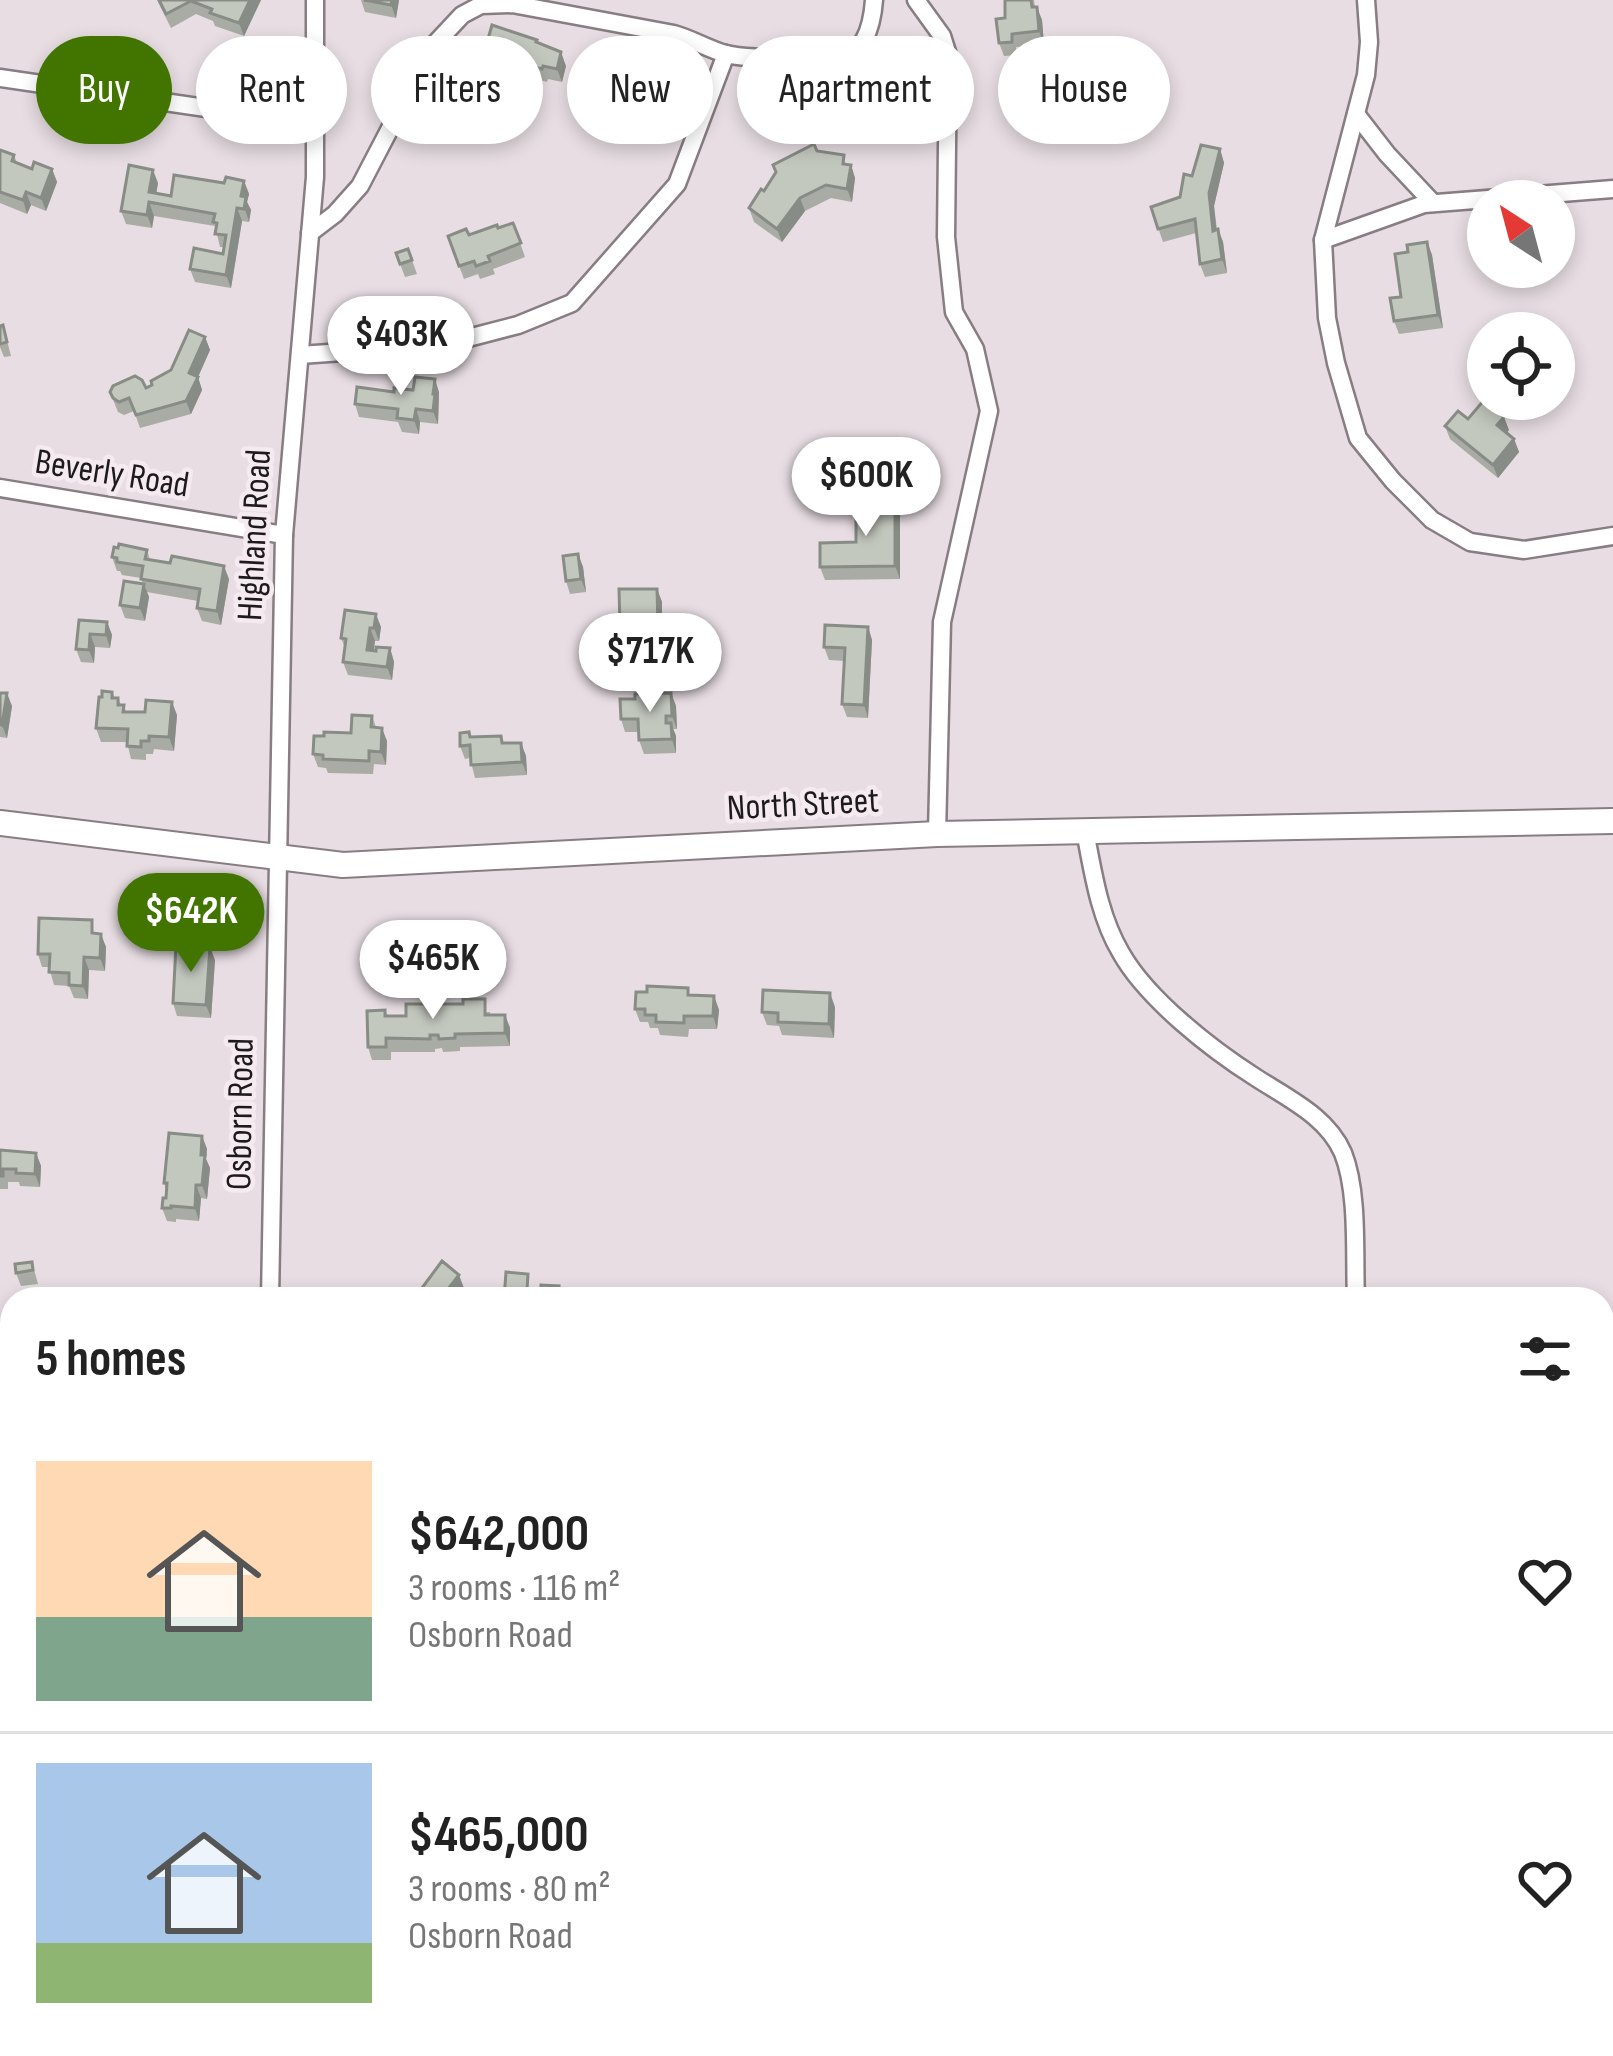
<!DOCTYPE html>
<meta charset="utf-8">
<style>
body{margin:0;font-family:"Sofia Sans Condensed",sans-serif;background:#f6f6f6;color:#222;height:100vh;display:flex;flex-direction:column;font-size:45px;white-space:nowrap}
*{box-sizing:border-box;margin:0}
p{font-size:39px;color:#767676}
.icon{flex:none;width:66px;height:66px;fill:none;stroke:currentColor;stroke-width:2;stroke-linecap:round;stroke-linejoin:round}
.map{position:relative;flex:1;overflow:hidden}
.sheet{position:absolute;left:0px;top:1287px;width:1614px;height:771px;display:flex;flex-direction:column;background:#fff;border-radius:36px 36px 0 0;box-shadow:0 6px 18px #0003}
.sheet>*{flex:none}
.guide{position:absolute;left:36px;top:36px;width:1542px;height:108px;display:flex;gap:24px}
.needle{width:78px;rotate:324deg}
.controls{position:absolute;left:1467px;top:180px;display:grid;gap:24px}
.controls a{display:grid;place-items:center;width:108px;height:108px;border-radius:50%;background:#fff;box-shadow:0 6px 18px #0003;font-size:60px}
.price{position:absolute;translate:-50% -102px;padding:0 27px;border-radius:42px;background:#fff;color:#222;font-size:39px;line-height:78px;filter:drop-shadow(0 3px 6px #0008)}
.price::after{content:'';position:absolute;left:50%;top:72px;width:36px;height:27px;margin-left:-18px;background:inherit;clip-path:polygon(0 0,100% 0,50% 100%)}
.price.active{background:#417500;color:#fff}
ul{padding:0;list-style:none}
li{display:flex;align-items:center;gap:36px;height:300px;padding:0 36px}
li+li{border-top:3px solid #e0e0e0}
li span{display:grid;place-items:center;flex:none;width:336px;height:240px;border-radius:0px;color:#555}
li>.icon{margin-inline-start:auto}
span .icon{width:144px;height:144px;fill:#fffc;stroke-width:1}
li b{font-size:51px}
h2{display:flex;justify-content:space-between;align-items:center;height:144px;padding:0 36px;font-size:51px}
.chip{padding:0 42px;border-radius:54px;background:#fff;box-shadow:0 6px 18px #0003;font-size:42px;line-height:108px}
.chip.active{background:#417500;color:#fff}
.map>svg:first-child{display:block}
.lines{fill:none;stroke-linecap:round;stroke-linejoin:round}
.street-casing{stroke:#877d82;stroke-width:21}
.secondary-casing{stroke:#877d82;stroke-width:28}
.street{stroke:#fff;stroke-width:16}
.secondary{stroke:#fff;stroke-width:24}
.wall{fill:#a8aca4}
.shaded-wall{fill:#888c86}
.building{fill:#c3c8bf;stroke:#888c86;stroke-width:3}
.labels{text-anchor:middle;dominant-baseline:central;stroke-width:9;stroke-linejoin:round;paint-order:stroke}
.street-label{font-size:36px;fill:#1d1a1b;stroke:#f5eaef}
</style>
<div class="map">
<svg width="1613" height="2056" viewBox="0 0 1613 2056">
<rect width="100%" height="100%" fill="#e7dde2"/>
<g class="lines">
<g class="street-casing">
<g id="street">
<polyline points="916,0 942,36 948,55 946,237 954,312 975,349 989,411 942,622 937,834"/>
<polyline points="1366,0 1369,42 1366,75 1323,240 1327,318 1336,363 1358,438 1393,481 1432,520 1470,542 1524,550 1613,536"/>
<polyline points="0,78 315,124"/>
<polyline points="1356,114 1387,154 1433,203"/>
<path d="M310,233L335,214L360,186L433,46L462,15L481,5L512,4L674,34C692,39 710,50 726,54C741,58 758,57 773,59C829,65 869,71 874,0"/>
<polyline points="1323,240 1424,204 1613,189"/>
<polyline points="300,355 414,347 468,338 518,325 572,303 677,184 726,54"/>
<polyline points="0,488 284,535"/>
<path d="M1085,831C1093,872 1099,916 1121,953C1147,999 1211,1049 1255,1077C1287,1098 1327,1116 1343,1153C1359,1193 1354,1256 1356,1299"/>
<polyline points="270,1299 284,535 315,177 315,0"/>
<polyline points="0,1473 12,1474"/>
<polyline points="1602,1676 1613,1674"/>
<polyline points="1602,2018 1613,2020"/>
<polyline points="331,2056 332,2046"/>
<polyline points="1340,2056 1347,2046"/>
</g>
</g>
<g class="secondary-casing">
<polyline id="secondary" points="0,823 343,865 937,834 1613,821"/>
</g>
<use href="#street" class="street"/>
<use href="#secondary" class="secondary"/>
</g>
<g class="wall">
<polygon points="157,0 261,0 244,36 215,26 213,21 196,14 171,28"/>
<polygon points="361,0 399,0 396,18 365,12"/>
<polygon points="1005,0 1034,0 1035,7 1042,20 1044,45 1016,47 1017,55 1004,56 999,43 1005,18"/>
<polygon points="538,43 566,66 562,82 548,79 547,82 507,71 504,63 491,59 486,46"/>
<polygon points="1220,149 1224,163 1214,206 1217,230 1218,229 1223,242 1227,273 1205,277 1200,264 1196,233 1163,242 1151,207 1180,197 1192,176"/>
<polygon points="0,150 14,155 17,163 32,169 52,169 57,182 46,211 31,205 27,214 0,203"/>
<polygon points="817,151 851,165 855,178 852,202 831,198 805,211 782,242 754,222 749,208"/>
<polygon points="244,181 249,194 247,202 251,210 249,222 242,221 231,288 195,282 190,269 223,254 224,247 220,247 215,226 154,216 152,228 126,224 121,211 158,183 156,194 171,196"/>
<polygon points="513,223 525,257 493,269 495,274 480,279 478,274 464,279 448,236 469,235"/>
<polygon points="1427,242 1432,255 1443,328 1399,334 1394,321 1401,297 1408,252"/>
<polygon points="408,249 417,274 405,277 396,253"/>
<polygon points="3,325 11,356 4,357 0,347 0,326"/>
<polygon points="205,337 210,350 198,377 202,390 191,414 140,428 134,411 124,415 118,412 110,392 146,388 171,370"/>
<polygon points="394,392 439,392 438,424 420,422 419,434 402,432 398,422 359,417 355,404"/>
<polygon points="1468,419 1509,430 1506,433 1514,439 1519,452 1498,478 1450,439 1445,426"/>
<polygon points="895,500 900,513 900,579 825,580 820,567 856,542"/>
<polygon points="147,550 150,560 229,579 221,625 202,621 197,608 198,601 147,592 149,597 145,621 125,618 120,605 143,584 141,578 122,575 120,571 117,571 112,557"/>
<polygon points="578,554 583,567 586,592 570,594 566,581"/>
<polygon points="657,589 662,602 662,640 624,640 620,627"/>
<polygon points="345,610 381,627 379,641 375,641 373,651 390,648 394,662 392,680 348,675 343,662 345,648 341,638"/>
<polygon points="79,620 107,622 112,635 110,648 95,647 94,663 81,662 76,649"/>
<polygon points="868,627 872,640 868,718 847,717 842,704 845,661 829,660 824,647"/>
<polygon points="112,692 115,698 118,698 121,705 124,705 126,712 177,715 174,751 154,749 153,754 146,754 146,760 131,759 127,742 101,742 96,728 102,697"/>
<polygon points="0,693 12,706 7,738 0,737"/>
<polygon points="671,693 676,706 677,729 673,729 676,736 676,753 644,754 639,740 639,732 625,732 621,719 635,699"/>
<polygon points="372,716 376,727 387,741 386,765 374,764 373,774 328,773 326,768 318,767 313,754 324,736 351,733"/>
<polygon points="469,732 471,737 504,743 521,743 526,756 527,775 475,778 470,758 465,759 460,746"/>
<polygon points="97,933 106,947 105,971 89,970 88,999 74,998 69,986 54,985 49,967 42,967 38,954"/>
<polygon points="215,960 211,1018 177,1016 173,1003"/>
<polygon points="690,995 714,996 719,1010 717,1029 689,1029 688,1037 660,1035 658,1028 650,1028 648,1022 640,1022 635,1009"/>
<polygon points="835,1007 834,1038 782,1035 779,1026 767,1025 762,1012"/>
<polygon points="385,1010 388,1016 490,1012 490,1015 505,1015 510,1028 510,1046 460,1047 460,1051 443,1052 442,1048 435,1049 435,1052 391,1052 391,1060 372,1060 368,1047"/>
<polygon points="202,1136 207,1149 206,1159 210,1168 207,1199 201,1198 199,1221 176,1219 176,1222 167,1221 162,1208 166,1198 166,1189 164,1183"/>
<polygon points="0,1150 36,1153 41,1166 40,1187 20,1186 19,1182 8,1182 8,1189 0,1189"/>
<polygon points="32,1262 38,1284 21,1286 16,1273"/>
<polygon points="0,1331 4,1331 9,1344 7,1367 0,1367"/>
<polygon points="12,1575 12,1625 0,1626 0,1576"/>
<polygon points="964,2046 987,2046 981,2056"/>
<polygon points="994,2046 1018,2046 1013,2056"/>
<polygon points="1502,2046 1536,2046 1540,2056 1508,2056"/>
</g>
<g class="shaded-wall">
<polygon points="250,0 261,0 244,36 239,23"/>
<polygon points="392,0 399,0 396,18 391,5"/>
<polygon points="1037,7 1042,20 1044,45 1039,31"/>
<polygon points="561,52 566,66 562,82 557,69"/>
<polygon points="1220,149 1224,163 1214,206 1218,245 1213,231 1209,193"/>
<polygon points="851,165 855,178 852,202 847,189"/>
<polygon points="52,169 57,182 46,211 41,198"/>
<polygon points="153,170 158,183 154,206 149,192"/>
<polygon points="244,181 249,194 247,202 251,210 249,222 241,196"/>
<polygon points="26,192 31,205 27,214 23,200"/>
<polygon points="800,198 805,211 782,242 777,229"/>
<polygon points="149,202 154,216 152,228 147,215"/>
<polygon points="237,208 242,221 231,288 226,275"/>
<polygon points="1218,229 1223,242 1227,273 1222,259"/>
<polygon points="1427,242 1432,255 1443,328 1438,315"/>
<polygon points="205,337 210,350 198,377 202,390 191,414 186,401 189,373"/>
<polygon points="435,379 439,392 438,424 433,411"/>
<polygon points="416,409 420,422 419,434 414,420"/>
<polygon points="1504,417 1509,430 1502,439 1497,425"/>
<polygon points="1514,439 1519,452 1498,478 1493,465"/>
<polygon points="895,500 900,513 900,579 895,566"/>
<polygon points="578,554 583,567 586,592 581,579"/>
<polygon points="224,566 229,579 221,625 217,611"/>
<polygon points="144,584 149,597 145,621 140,608"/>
<polygon points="657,589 662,602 662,640 658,627"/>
<polygon points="376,614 381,627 379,641 374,628"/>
<polygon points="107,622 112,635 110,648 106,635"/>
<polygon points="868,627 872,640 868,718 864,705"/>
<polygon points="370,628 375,641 372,663 367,650"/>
<polygon points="90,634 95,647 94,663 89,650"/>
<polygon points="390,648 394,662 392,680 387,667"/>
<polygon points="7,693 12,706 7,738 2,725"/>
<polygon points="671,693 676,706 677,729 672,716"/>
<polygon points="172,702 177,715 174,751 169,737"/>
<polygon points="671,723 676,736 676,753 672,739"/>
<polygon points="382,728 387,741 386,765 381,752"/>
<polygon points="521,743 526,756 527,775 522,762"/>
<polygon points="101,934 106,947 105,971 100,958"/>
<polygon points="210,947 215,960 211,1018 206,1005"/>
<polygon points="84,957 89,970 88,999 83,986"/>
<polygon points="830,993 835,1007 834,1038 829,1024"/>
<polygon points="714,996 719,1010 717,1029 713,1016"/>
<polygon points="505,1015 510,1028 510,1046 505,1033"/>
<polygon points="202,1136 207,1149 206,1159 210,1168 207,1199 202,1185"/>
<polygon points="36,1153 41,1166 40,1187 35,1174"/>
<polygon points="196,1185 201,1198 199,1221 195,1208"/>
<polygon points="459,1275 464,1288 455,1299 441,1299"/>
<polygon points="4,1331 9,1344 7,1367 3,1354"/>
<polygon points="978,2046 987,2046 981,2056"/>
<polygon points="1008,2046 1018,2046 1013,2056 1012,2056"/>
<polygon points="1217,2046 1225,2046 1222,2056 1215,2056"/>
</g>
<g class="building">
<polygon points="159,0 250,0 239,23 210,13 212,9 191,1 166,14"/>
<polygon points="364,0 392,0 391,5"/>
<polygon points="1005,0 1031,0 1032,7 1037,7 1039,31 1012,34 1012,42 999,43 996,19 1005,18"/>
<polygon points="492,25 537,40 536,42 561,52 557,69 543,66 542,69 502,58 504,51 486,46"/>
<polygon points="814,144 817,151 844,155 843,164 851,165 847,189 826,185 800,198 777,229 749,208 761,189 764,191 776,172 773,165"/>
<polygon points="1201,145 1220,149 1209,193 1213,231 1218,229 1222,259 1200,264 1195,219 1158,229 1151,207 1180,197 1184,174 1192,176"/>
<polygon points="0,150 14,155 12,161 32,169 34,162 52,169 41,198 26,192 23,200 0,192"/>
<polygon points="129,165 153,170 149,192 171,196 174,175 224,183 226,177 244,181 241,196 246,197 244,209 237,208 226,275 190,269 194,248 223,254 226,235 215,234 217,223 213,222 215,214 149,202 147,215 121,211"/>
<polygon points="513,223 521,243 488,256 490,261 476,266 474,261 459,266 448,236 466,229 469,235 497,225 498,228"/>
<polygon points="1427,242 1438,315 1394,321 1390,298 1401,297 1395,254 1408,252 1407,245"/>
<polygon points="408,249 412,260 400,264 396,253"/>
<polygon points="3,325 7,342 0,344 0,326"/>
<polygon points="189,330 205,337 189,373 198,377 186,401 136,415 129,398 119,402 113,398 110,392 113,386 135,376 142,380 146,388 152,385 151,381 171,370"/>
<polygon points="415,377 435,379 433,394 435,394 433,411 416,409 414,420 397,418 398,409 355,404 357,387 394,392 394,388 413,390"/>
<polygon points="1484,400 1504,417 1497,425 1514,439 1493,465 1445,426 1458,411 1468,419"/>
<polygon points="856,500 895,500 895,566 820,567 820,543 856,542"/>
<polygon points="119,544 147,550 145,559 170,563 172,556 224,566 217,611 197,608 200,589 141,579 143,566 117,562 117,558 112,557 114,547 118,548"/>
<polygon points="578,554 581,579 566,581 563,556"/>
<polygon points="124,581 144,584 140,608 120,605"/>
<polygon points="619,589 657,589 658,627 620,627"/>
<polygon points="345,610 376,614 374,628 370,628 367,650 376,651 376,647 390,648 387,667 343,662 346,639 341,638"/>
<polygon points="79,620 107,622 106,635 90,634 89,650 76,649"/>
<polygon points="825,625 868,627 864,705 842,704 845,648 824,647"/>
<polygon points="102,691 112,692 112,698 118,698 118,705 124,705 123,712 145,712 146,700 172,702 169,737 149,736 149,741 141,741 141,747 127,746 128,729 96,728 99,697 102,697"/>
<polygon points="0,693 7,693 2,725 0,724"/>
<polygon points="671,693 672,716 666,716 666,723 671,723 672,739 639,740 638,719 621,719 620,699 635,699 635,694"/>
<polygon points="352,715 372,716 371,727 382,728 381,752 369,751 369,761 323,759 323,755 313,754 314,736 324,736 324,732 351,733"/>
<polygon points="469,732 470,737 501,736 502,743 521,743 522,762 471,765 470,745 460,746 460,733"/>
<polygon points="39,918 92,920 92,933 101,934 100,958 84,957 83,986 69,985 69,973 49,972 50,954 38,954"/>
<polygon points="176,945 210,947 206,1005 173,1003"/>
<polygon points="647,986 688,988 688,995 714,996 713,1016 684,1016 684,1023 656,1022 656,1015 645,1015 645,1009 635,1009 636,992 647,992"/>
<polygon points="763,990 830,993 829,1024 778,1022 778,1013 762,1012"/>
<polygon points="463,999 485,999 485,1015 505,1015 505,1033 455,1034 455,1038 439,1039 438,1035 430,1035 430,1039 386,1038 386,1047 368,1047 367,1011 385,1010 385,1016 406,1016 406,1004 463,1004"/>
<polygon points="169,1133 202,1136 201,1155 205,1155 202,1185 196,1185 195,1208 171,1206 171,1208 162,1208 163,1198 166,1198 167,1183 164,1183"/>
<polygon points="0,1150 36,1153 35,1174 16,1173 16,1169 3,1169 3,1176 0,1176"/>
<polygon points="442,1261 459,1275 441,1298 438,1295 434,1299 394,1299 393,1295 419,1292"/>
<polygon points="32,1262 33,1270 16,1273 15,1264"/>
<polygon points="506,1272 528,1274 527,1290 541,1291 541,1285 559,1286 558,1292 572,1293 573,1289 593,1290 595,1299 504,1299"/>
<polygon points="0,1331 4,1331 3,1354 0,1354"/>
<polygon points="12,1575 12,1611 0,1612 0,1576"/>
<polygon points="1166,2046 1217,2046 1215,2056 1164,2056"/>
<polygon points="1505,2046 1533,2046 1516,2056 1510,2056"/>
</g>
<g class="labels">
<g class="street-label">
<text transform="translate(112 474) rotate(9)">Beverly Road</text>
<text transform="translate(255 535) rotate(-87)">Highland Road</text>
<text transform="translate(803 805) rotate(-3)">North Street</text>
<text transform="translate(241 1114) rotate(-89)">Osborn Road</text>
</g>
</g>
</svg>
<div class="controls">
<a><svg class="needle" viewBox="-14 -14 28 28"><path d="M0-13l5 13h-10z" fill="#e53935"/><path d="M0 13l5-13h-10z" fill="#767676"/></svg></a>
<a><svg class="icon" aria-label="locate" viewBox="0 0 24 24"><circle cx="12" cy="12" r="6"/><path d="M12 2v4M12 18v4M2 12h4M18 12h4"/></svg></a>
</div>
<b class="price" style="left:401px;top:398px">$403K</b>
<b class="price" style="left:866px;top:539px">$600K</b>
<b class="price" style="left:650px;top:715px">$717K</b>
<b class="price active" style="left:191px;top:975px">$642K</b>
<b class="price" style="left:433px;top:1022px">$465K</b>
<div class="guide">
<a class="chip active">Buy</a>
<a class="chip">Rent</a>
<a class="chip">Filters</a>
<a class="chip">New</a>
<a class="chip">Apartment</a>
<a class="chip">House</a>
</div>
<section class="sheet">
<h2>5 homes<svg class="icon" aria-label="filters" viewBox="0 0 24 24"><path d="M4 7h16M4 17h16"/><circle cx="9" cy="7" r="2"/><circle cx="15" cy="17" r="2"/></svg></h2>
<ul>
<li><span style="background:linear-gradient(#ffd9b3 65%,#7fa58c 0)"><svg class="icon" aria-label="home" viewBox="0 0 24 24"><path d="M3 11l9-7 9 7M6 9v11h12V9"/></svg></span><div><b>$642,000</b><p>3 rooms · 116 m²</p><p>Osborn Road</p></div><svg class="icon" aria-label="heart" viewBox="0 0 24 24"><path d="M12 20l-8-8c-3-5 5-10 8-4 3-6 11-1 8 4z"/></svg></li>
<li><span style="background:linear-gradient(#a9c7e8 75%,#8fb573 0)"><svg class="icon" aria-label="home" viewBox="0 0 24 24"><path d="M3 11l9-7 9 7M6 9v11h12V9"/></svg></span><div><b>$465,000</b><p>3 rooms · 80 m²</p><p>Osborn Road</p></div><svg class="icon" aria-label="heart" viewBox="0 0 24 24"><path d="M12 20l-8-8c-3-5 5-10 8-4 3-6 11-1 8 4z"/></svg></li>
</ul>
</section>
</div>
